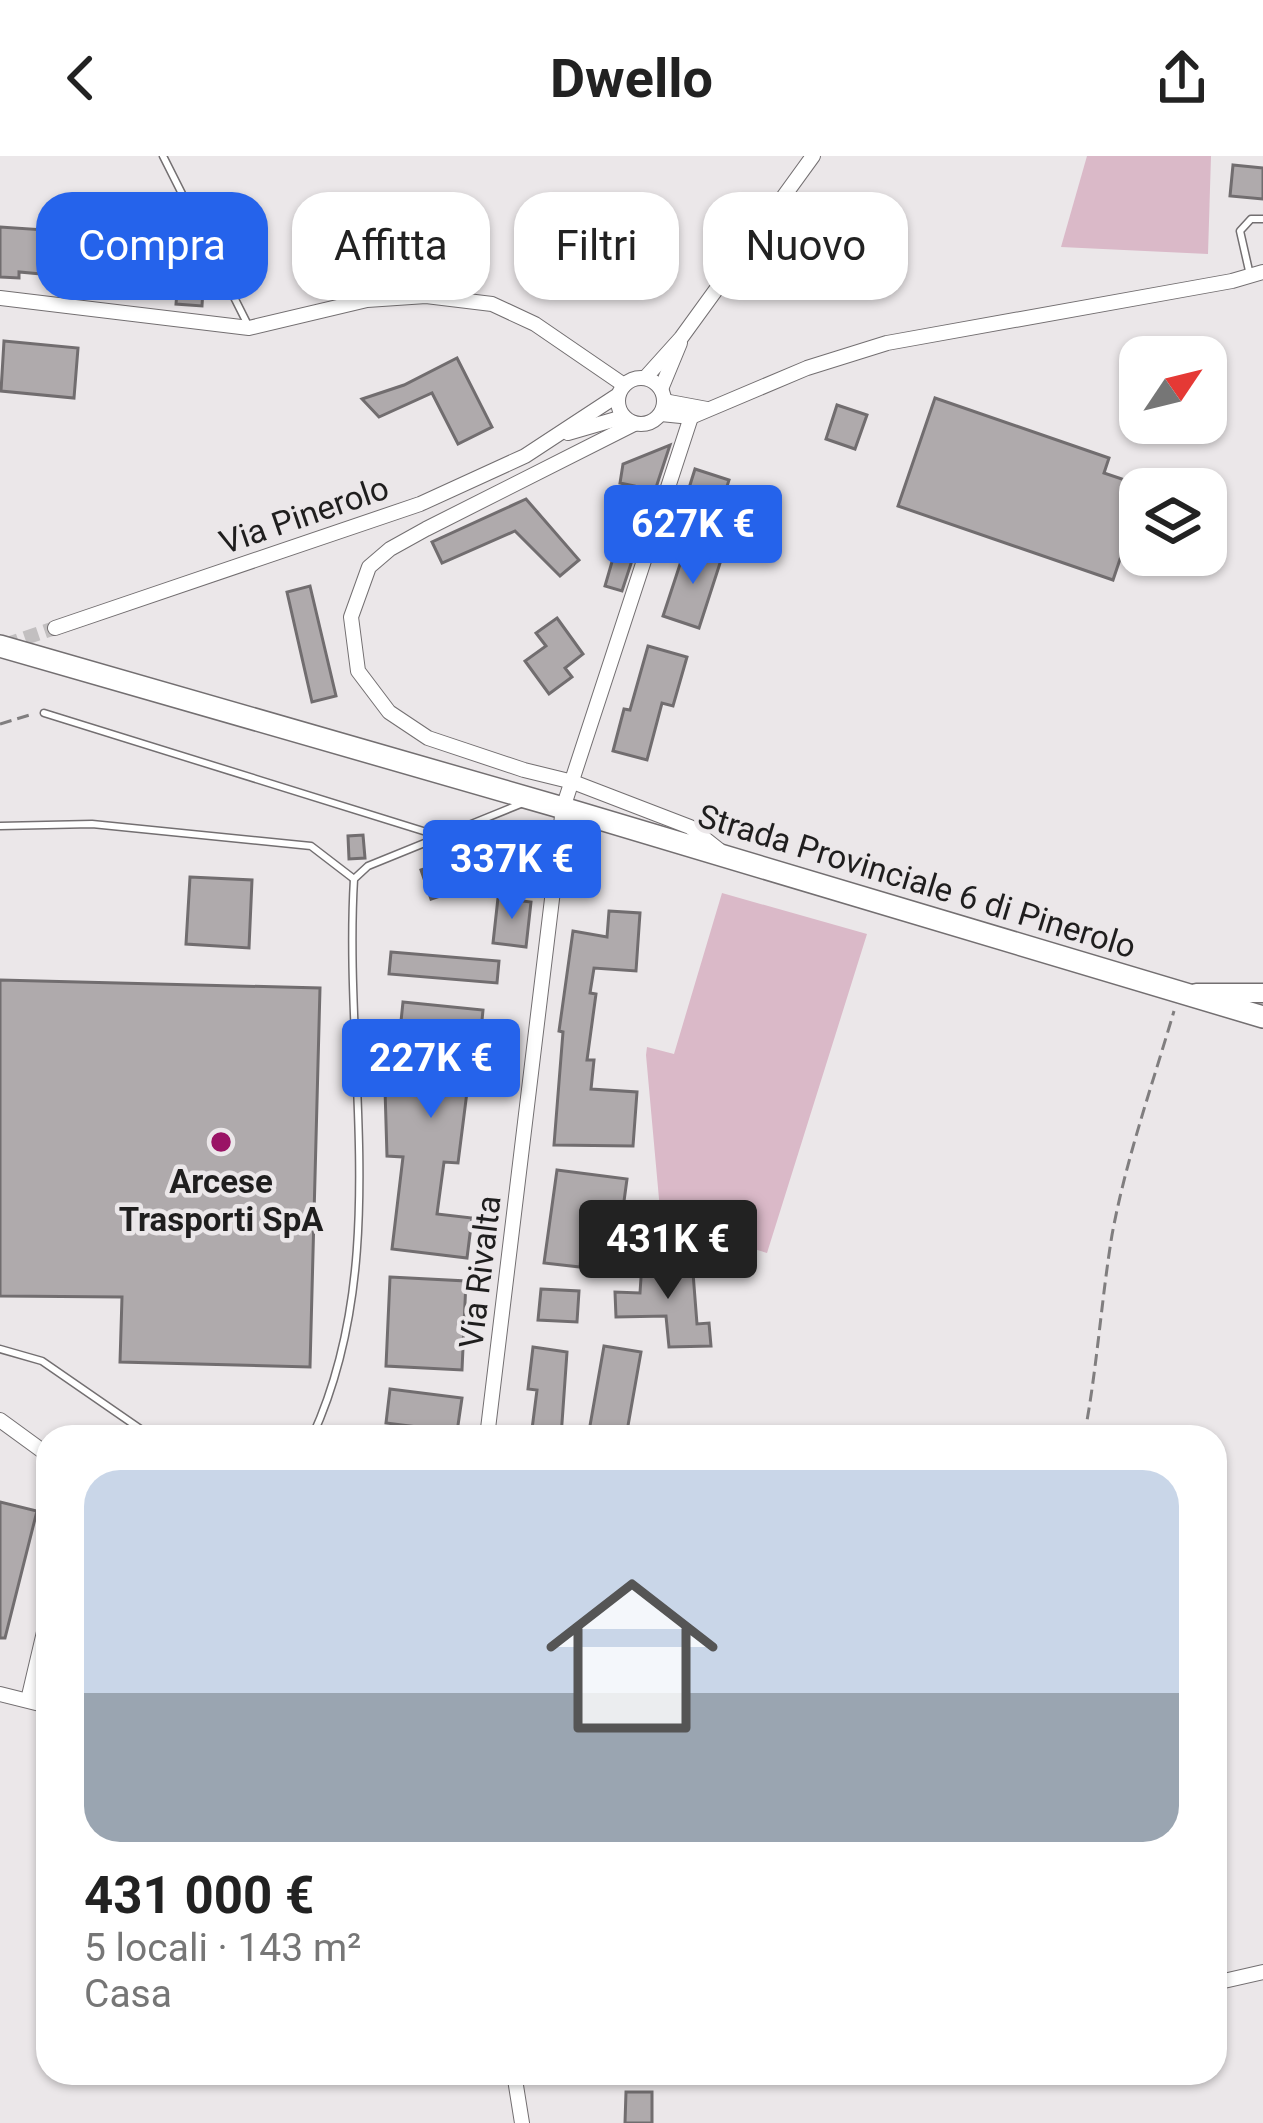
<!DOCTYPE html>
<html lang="it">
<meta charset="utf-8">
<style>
body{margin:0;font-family:Roboto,sans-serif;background:#f6f6f6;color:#222;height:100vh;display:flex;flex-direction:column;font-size:45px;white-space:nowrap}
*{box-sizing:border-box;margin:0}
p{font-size:39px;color:#767676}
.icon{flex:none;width:66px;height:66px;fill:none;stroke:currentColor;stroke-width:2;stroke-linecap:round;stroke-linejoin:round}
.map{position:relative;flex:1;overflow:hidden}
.drawer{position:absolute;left:36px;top:1269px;width:1191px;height:660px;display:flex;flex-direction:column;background:#fff;border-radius:36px;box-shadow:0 3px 9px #0004}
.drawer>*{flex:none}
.guide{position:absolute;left:36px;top:36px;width:1191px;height:108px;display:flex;gap:24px}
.needle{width:78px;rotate:55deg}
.buttons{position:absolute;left:1119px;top:180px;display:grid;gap:24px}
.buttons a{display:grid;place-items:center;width:108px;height:108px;border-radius:24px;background:#fff;box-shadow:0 3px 9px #0004;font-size:60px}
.price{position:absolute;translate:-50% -102px;padding:0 27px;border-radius:12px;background:#2563eb;color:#fff;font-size:39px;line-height:78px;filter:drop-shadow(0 3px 6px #0008)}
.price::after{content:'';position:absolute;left:50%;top:72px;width:36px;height:27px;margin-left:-18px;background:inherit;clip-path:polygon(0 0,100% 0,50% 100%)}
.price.active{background:#222;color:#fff}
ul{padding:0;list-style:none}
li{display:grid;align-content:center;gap:24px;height:636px;padding:0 48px}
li+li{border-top:3px solid #e0e0e0}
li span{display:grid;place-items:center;height:372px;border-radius:36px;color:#555}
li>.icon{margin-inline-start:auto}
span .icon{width:216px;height:216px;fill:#fffc;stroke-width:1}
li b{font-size:51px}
.pill{padding:0 42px;border-radius:36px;background:#fff;box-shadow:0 3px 9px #0004;font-size:42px;line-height:108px}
.pill.active{background:#2563eb;color:#fff}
header{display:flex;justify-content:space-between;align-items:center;height:156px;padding:0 48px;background:#fff;font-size:54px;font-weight:700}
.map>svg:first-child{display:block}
.green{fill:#dab9c8}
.building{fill:#afaaac;stroke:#716d6f;stroke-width:3}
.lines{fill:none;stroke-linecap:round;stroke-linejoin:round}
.street-tunnel{stroke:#c2bfc0;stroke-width:14;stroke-dasharray:14 7;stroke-linecap:butt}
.lane-casing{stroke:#736f71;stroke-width:9}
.street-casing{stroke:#736f71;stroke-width:16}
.secondary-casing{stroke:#736f71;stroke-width:21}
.primary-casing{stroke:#736f71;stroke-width:24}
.path{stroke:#807e7f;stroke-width:3;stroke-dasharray:12 6;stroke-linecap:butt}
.lane{stroke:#fff;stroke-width:6}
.street{stroke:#fff;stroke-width:14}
.secondary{stroke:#fff;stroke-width:18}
.primary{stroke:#fff;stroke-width:21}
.poi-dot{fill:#9a1365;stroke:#ebe7e9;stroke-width:4.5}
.labels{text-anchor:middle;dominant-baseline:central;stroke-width:9;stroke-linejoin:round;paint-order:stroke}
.street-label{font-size:33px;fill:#1f1e1e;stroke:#ebe7e9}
.poi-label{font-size:33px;font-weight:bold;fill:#1f1e1e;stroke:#ebe7e9}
</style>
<header><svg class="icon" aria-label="back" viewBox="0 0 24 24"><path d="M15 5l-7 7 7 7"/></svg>Dwello<svg class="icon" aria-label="share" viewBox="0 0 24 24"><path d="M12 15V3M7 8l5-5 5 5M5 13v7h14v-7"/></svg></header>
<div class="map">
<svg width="1263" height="1967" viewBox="0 0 1263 1967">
<rect width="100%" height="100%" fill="#ebe7e9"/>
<g class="green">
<polygon points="1087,0 1211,0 1208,98 1061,91"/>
<polygon points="722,737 867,778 767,1097 661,1065 646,899 647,891 674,898"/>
</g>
<g class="building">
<polygon points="1233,9 1263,12 1263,43 1230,40"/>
<polygon points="44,68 70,70 69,83 136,88 137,71 164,73 162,96 205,100 202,150 176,148 178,124 112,119 111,136 85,134 85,122 19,116 19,122 0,121 0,71 44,74"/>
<polygon points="4,185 78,192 74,242 1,235"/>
<polygon points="457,202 492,271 458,288 432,237 379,261 362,243 404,229"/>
<polygon points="935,242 1109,302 1104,317 1140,329 1140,344 1113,424 898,350"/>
<polygon points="837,249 867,259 855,293 826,283"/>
<polygon points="670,289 622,435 605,430 634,330 620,327 623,308"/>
<polygon points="695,313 729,324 718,359 684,348"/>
<polygon points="526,343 579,404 560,420 515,375 442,407 432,386"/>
<polygon points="686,390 722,401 699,472 663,460"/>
<polygon points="310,430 336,540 312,546 287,436"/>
<polygon points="557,462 583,498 565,512 572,521 549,538 525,505 546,490 536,477"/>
<polygon points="648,490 687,501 673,550 662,547 647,604 613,595 624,553 630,554"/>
<polygon points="363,679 365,702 349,703 348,680"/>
<polygon points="451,704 461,733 431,743 421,714"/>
<polygon points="190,721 252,724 249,792 186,788"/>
<polygon points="498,742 531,746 526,791 493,787"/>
<polygon points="609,755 640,757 636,815 594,812 590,837 596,838 587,904 594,904 591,933 637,936 633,990 554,989 563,876 559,875 573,775 607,781"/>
<polygon points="391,796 499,805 497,827 389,818"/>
<polygon points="0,824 320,832 310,1211 120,1206 122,1141 0,1140"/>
<polygon points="403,846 483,854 476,928 468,928 458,1007 444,1006 437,1058 472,1062 467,1102 392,1093 403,1001 387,1000 385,933 394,933"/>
<polygon points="557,1014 627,1023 622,1060 585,1056 580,1111 544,1107"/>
<polygon points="692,1104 697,1168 709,1167 711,1190 669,1191 666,1160 616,1161 615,1136 640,1137 642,1106"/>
<polygon points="390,1121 466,1125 462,1214 386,1210"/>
<polygon points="541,1133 579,1135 577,1166 538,1164"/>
<polygon points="604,1190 641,1196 626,1281 588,1281"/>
<polygon points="533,1191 567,1196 561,1281 531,1281 537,1234 528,1233"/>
<polygon points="390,1233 462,1242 457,1276 386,1267"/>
<polygon points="0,1346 37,1355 5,1482 0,1482"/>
<polygon points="626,1936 652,1936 652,1967 625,1967"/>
</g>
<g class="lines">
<polyline class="street-tunnel" points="5,489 55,472"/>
<g class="lane-casing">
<g id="lane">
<polyline points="163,0 248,169"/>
<polyline points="1250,119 1240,75 1251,63 1263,63"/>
<polyline points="44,557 436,679"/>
<polyline points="0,670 92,668 311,690 354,723"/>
<polyline points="0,1193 42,1205 152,1281"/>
<path d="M312,1281C393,1105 343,908 354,723L368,710L523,647"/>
</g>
</g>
<g class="street-casing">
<g id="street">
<polyline points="0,142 249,172 367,144 426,140 492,148 535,168 624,229"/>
<circle cx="641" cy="245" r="23"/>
<polyline points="645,222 681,182 813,0"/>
<polyline points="661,233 680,187"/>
<polyline points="664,245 707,253"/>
<polyline points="661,258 691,261 807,212 887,187 1232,125 1263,116"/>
<polyline points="634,268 426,373 390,393 369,411 351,461 358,515 389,556 428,582 524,614 573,626 690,671 719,694"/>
<polyline points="568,277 623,261"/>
<polyline points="55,472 420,348 525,300 618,239"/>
<polyline points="0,1264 48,1299"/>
<polyline points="487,1281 563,652 691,261"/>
<polyline points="0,1538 48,1550"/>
<polyline points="28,1544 48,1459"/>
<polyline points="1215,1827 1263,1816"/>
<polyline points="514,1917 522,1967"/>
</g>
</g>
<g class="secondary-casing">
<polyline id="secondary" points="1196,837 1263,837"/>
</g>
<g class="primary-casing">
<polyline id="primary" points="0,490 563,652 1263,861"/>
</g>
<g class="path">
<polyline points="0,568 33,558"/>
<path d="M1084,1281C1097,1214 1101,1146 1112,1079C1126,1003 1152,930 1174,855"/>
</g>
<use href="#lane" class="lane"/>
<use href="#street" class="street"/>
<use href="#secondary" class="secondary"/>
<use href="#primary" class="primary"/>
</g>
<circle class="poi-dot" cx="221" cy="986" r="12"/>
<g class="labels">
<g class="street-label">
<text transform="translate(304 359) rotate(-19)">Via Pinerolo</text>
<text transform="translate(917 725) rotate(17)">Strada Provinciale 6 di Pinerolo</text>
<text transform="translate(480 1116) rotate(-83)">Via Rivalta</text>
</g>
<g class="poi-label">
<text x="221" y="1025">Arcese<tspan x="221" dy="38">Trasporti SpA</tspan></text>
</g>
</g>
</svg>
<div class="buttons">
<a><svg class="needle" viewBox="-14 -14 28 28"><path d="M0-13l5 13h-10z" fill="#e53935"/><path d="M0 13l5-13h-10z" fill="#767676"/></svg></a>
<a><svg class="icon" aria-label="layers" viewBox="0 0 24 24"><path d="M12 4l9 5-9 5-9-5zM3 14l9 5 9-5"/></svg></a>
</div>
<b class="price" style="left:693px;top:431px">627K €</b>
<b class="price" style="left:512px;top:766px">337K €</b>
<b class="price" style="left:431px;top:965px">227K €</b>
<b class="price active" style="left:668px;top:1146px">431K €</b>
<div class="guide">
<a class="pill active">Compra</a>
<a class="pill">Affitta</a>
<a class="pill">Filtri</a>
<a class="pill">Nuovo</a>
</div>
<section class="drawer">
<ul>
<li><span style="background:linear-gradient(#c9d6e8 60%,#9aa5b1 0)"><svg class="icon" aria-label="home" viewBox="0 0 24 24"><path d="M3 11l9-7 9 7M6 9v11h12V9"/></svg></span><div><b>431 000 €</b><p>5 locali · 143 m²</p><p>Casa</p></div></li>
</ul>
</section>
</div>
